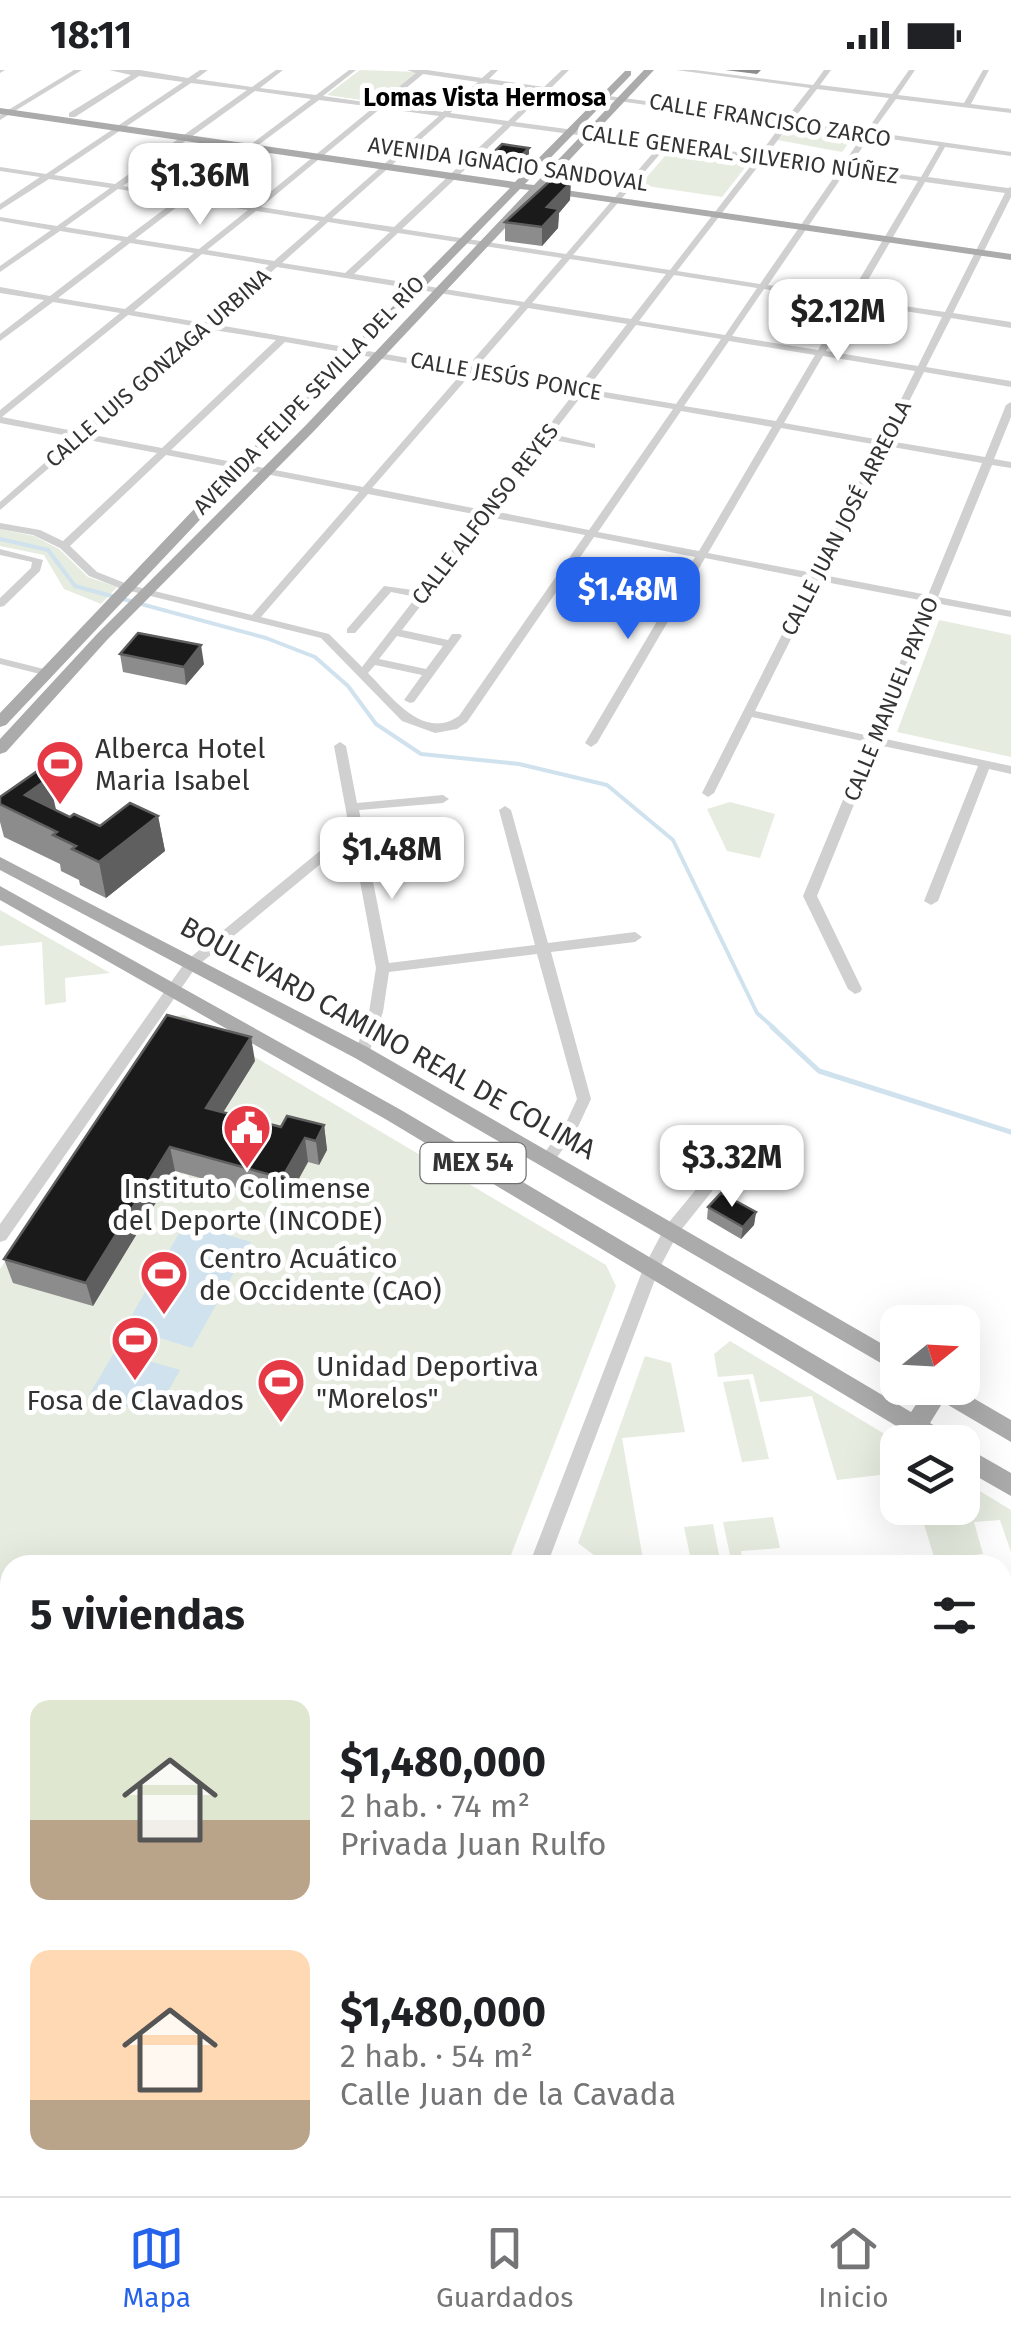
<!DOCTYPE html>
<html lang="es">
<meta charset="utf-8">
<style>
body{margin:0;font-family:"Fira Sans",sans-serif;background:#f2f2f2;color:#202124;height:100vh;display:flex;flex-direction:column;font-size:38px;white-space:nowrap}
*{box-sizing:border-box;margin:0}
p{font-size:32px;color:#757577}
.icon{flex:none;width:55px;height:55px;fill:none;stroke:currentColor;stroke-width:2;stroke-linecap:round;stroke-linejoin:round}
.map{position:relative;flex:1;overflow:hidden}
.side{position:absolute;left:0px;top:1485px;width:1012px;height:642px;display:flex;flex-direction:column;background:#fff;border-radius:30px 30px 0 0;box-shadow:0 10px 40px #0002}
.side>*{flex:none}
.needle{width:65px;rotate:72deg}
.tools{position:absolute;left:880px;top:1235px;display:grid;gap:20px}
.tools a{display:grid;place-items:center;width:100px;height:100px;border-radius:20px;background:#fff;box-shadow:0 10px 40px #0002;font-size:50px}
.price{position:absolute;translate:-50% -85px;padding:0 22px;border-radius:20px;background:#fff;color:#222;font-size:32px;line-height:65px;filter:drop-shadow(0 2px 5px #0008)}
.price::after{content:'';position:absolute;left:50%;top:60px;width:30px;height:22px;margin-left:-15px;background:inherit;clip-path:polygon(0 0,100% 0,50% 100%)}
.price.current{background:#2563eb;color:#fff}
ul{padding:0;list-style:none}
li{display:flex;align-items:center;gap:30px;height:250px;padding:0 30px}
li span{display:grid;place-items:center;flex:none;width:280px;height:200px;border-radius:20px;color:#555}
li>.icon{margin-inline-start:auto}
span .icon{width:120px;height:120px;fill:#fffc;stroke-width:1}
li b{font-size:42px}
h2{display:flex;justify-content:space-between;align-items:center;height:120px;padding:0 30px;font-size:42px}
.status{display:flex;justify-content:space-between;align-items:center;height:70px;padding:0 50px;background:#fff;direction:ltr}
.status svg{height:28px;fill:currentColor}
.tabs{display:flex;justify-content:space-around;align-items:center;height:140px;border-top:2px solid #e0e0e0;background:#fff;font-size:28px;color:#757577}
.tabs a{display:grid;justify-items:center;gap:5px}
.tabs .current{color:#2563eb}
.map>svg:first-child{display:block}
.green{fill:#e6ecdf}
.water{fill:#cfe2ee}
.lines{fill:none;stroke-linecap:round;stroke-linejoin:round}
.stream-far1{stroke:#cfe2ee;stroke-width:4}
.stream{stroke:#cfe2ee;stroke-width:5}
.minor{fill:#d0d0d0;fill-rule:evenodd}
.major{fill:#ababab;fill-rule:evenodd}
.wall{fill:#8c8c8c}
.shaded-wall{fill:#5f5f5f}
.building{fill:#1a1a1a;stroke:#5f5f5f;stroke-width:2.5}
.labels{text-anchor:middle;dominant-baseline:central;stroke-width:10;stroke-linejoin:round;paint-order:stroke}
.far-street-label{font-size:22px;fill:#333;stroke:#fff}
.far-neighbourhood-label{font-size:25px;font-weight:bold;fill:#000;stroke:#fff}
.shield{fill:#fff;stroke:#707070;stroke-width:2.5}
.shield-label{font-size:25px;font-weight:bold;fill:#333}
.poi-label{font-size:28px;fill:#333;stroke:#fff;text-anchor:start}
.street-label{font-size:28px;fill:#333;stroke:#fff}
</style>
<div class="status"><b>18:11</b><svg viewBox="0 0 49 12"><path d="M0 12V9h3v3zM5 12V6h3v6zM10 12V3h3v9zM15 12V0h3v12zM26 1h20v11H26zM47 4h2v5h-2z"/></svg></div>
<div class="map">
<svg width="1011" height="2126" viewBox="0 0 1011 2126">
<rect width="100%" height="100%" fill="#fff"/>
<g class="green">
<polygon points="360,0 418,2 382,33 327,25"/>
<polygon points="792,57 855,65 842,82 777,70"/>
<polygon points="671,79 751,90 722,127 640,115"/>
<polygon points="0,459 34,466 59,479 88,507 117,517 101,534 64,519 44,485 0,476"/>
<polygon points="939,550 1011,565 1011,687 897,662"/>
<polygon points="730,732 775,744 760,788 727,781 707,739"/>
<polygon points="0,840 110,903 65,908 66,932 45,935 42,872 0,876"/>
<polygon points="184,945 606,1195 616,1216 507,1495 10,1495 10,1981 0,1972 0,1199 177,946"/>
<polygon points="730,1271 898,1372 897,1403 837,1410 812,1326 760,1332 753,1304 718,1307 714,1284"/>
<polygon points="645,1286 671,1293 685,1362 622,1368 644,1495 607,1495 578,1473"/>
<polygon points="749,1309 769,1389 742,1392 723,1312"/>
<polygon points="963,1411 1011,1440 1011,1482 1000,1450 974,1452 983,1484 935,1490 919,1438 962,1438"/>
<polygon points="773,1447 780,1478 741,1481 743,1495 732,1495 723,1452"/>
<polygon points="713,1454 721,1495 692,1495 684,1457"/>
<polygon points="0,2058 10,2067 10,2118 63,2118 72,2126 0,2126"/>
</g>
<g class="water">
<polygon points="185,1153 251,1172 192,1278 125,1257"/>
<polygon points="115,1281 180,1300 155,1345 89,1325"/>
</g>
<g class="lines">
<polyline class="stream-far1" points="0,469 48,480 75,516 266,568 315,587 348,616 376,654 421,684 519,694 607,715 673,770 757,943 775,959"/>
<polyline class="stream" points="772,957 819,1001 1011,1062"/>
<g class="minor">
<polygon points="0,0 5,0 0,3"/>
<polygon points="74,0 82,0 0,50 0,45"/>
<path d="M109,0H140L188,8L200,0H208L196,9L252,17L276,0H283L260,18L316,25L349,0H356L323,26L378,34L416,3L407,0H427L482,8L491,0H498L489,9L544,17L562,0H569L551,18L785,50L810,18L676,0H695L813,15L824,0H831L820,15L892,24L909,0H915L898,25L964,33L983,0H989L971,34L1011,39V43L896,29L872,62L1011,82V86L945,77L928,107L1008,118L1011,117V127L953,243L1011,252V258L951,248L926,297L1011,311V317L924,302L889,371L985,387L1006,335L1011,332V347L994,389L1011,392V398L992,395L938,527L1011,541V547L935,533L881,668L1011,696V704L989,699L938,831L931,835L924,831L978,696L878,675L817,826L862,919L860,922L855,924L848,919L803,826L867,672L752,647L714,723L708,727L702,723L810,509L705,488L597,673L591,677L585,673L695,487L594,467L467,652L457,659L435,663L402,651L321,568L122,519L89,506L60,478L33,465L0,459V453L40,460L63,471L157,383L83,369L0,440V432L74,367L0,353V340L120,243L53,232L0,271V264L44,230L0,223V217L50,226L122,171L60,161L0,202V196L51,160L0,151V147L57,156L110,118L49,109L0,140V134L40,107L0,101V97L46,104L183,12L139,6L75,47H69V43L131,5ZM423,4L478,12L443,42L386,35ZM191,13L247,20L115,114L54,105ZM485,13L540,20L508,51L450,43ZM817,19L889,28L866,62L792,51ZM255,21L311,29L250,75L253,79L319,30L374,37L253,136L123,116ZM547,21L782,54L759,85L515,52ZM381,38L439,46L324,147L261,137ZM446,47L503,55L394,157L332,148ZM789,55L863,65L842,96L766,86ZM511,56L659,76L566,184L402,159ZM870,66L939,76L921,107L849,97ZM666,77L756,89L670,200L573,185ZM763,90L839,100L760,214L677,201ZM846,101L918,111L849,227L768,215ZM925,112L1005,123L945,242L857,229ZM118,119L178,129L127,167L65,157ZM186,130L248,140L199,179L135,169ZM256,141L320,151L274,191L207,180ZM328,152L390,162L345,203L282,193ZM398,163L562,188L524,232L354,204ZM130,173L194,183L125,239L58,228ZM202,184L269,195L204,253L134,241ZM570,189L666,204L631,249L532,233ZM277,197L520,236L466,298L212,254ZM674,205L757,218L725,265L639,251ZM764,219L846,232L818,280L732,266ZM854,233L942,247L918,296L826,281ZM528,238L627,254L578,317L475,299ZM128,245L199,257L79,362L2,347ZM636,255L721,269L676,334L587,319ZM207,259L276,270L162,378L88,364ZM729,271L815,285L776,351L684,336ZM285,272L462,303L363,417L171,380ZM823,286L915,301L881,370L784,353ZM471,304L575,322L483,440L372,418ZM583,324L673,339L589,460L493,441L548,369L595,378V374L552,364ZM681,341L772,357L699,481L598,462ZM781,358L878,375L813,503L708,483ZM887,376L982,393L928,525L823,505ZM166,385L359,422L252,545L130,515L97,502L70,476ZM368,424L479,445L420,521L384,516L347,559V563H355L391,522L416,527L362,597L329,564L261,547ZM489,447L585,465L459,646C423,671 392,627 368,603L375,595L422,605L404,630L410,633L414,632L462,566L460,564H452L448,570L402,560ZM820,511L925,531L870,666L755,641ZM397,566L443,576L426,599L379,589Z"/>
<polygon points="0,479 43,490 40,501 4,536 0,537 0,528 31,498 32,492 0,485"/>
<polygon points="0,588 48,600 50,602 44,605 0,594"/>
<polygon points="340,672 346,676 357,733 443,725 449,729 443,733 359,740 389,893 535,875 499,740 505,736 511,740 548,873 635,862 642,867 635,872 551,882 591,1029 577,1059 553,1093 543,1093 540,1089 566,1053 577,1029 537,884 389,902 383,942 369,983 367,987 357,987 355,983 369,942 376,898 352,768 196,897 6,1170 0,1172 0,1154 186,891 349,757 334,676"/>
<polygon points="732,1080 737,1082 740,1086 737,1090 677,1165 659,1199 547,1495 529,1495 643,1199 665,1157 727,1082"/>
<polygon points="0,2001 10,2006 10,2032 0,2027"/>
<polygon points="101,2118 130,2118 134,2126 105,2126"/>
<polygon points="288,2118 312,2118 309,2126 285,2126"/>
</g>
<g class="major">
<polygon points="644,0 654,0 544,117 1011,184 1011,190 539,122 315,360 107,570 6,682 0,684 0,669 97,564 307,354 529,120 520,119 247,400 6,655 0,657 0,643 237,394 510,118 0,44 0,38 515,112 625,1 631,1 631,5 525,114 534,115"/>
<polygon points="0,787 369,978 898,1283 898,1303 355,988 0,800"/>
<polygon points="0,816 401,1040 911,1342 927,1318 956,1318 1011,1350 1011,1372 943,1332 930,1353 950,1365 953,1372 923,1372 387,1050 0,830"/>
<polygon points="962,1375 1011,1403 1011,1426 962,1398"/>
</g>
</g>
<g class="wall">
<polygon points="725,0 761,0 757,4"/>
<polygon points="529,78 529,93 518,104 491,100 491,85"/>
<polygon points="570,130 559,143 558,158 542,176 505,171 505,152"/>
<polygon points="120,584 204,594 186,615 123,602"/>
<polygon points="0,727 56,740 70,747 100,756 158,746 165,781 106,828 80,815 79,810 61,801 60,794 4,767 0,752"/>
<polygon points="255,991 223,1042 281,1057 324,1055 327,1080 319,1095 308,1092 286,1132 175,1101 93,1236 13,1213 4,1189"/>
<polygon points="708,1137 756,1142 754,1155 741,1169 707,1149"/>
<polygon points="564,2118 625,2118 627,2126 565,2126"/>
<polygon points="672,2118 737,2118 739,2126 674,2126"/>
<polygon points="773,2118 929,2118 931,2126 775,2126"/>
</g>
<g class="shaded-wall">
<polygon points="529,78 529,93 518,104 518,89"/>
<polygon points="571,112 570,130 559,143 558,158 542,176 542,157 547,137"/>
<polygon points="201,575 204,594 186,615 184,597"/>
<polygon points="49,708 57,744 25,725"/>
<polygon points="158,746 165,781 106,828 99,792"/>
<polygon points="251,967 255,991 211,1062 206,1038"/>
<polygon points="324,1055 327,1080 319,1095 316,1071"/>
<polygon points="305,1068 308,1092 286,1132 282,1108"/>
<polygon points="170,1077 175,1101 93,1236 86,1213"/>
<polygon points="756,1142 754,1155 741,1169 743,1157"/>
</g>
<g class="building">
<polygon points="502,74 529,78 518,89 491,85"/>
<polygon points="552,109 571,112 547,137 559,139 542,157 505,152"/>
<polygon points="138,563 201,575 184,597 120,584"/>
<polygon points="36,702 49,708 25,725 70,747 74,744 100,756 130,733 158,746 99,792 72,779 76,776 53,765 57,762 0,734 0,727"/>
<polygon points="167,945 251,967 206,1038 281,1057 287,1046 324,1055 316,1071 305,1068 282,1108 170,1077 86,1213 4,1189"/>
<polygon points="721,1123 756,1142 743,1157 708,1137"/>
<polygon points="454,2118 496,2118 497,2126 455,2126"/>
<polygon points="569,2118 625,2118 627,2126 570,2126"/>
<polygon points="682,2118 737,2118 739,2126 683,2126"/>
<polygon points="785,2118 929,2118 931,2126 787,2126"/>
</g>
<defs>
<g id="stadium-pin" transform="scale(2.5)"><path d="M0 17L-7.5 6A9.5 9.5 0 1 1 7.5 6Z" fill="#e63946" stroke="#fff"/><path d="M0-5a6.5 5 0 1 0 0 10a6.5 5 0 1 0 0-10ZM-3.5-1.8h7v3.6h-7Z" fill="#fff"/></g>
<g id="civic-pin" transform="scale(2.5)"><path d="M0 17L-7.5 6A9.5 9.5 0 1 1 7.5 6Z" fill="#e63946" stroke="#fff"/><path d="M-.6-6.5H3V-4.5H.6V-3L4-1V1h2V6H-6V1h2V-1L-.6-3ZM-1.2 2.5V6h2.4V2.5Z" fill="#fff"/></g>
</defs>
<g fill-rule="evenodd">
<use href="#stadium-pin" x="60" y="694"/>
<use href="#civic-pin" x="247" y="1058"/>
<use href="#stadium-pin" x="164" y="1204"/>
<use href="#stadium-pin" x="135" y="1270"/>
<use href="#stadium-pin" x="281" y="1312"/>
</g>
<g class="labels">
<g class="far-street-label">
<text transform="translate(770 50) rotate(9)">CALLE FRANCISCO ZARCO</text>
<text transform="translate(740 84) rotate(8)">CALLE GENERAL SILVERIO NÚÑEZ</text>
<text transform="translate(508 94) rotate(8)">AVENIDA IGNACIO SANDOVAL</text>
<text transform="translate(158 298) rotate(-41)">CALLE LUIS GONZAGA URBINA</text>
<text transform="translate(506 306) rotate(10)">CALLE JESÚS PONCE</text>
<text transform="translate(309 325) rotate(-46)">AVENIDA FELIPE SEVILLA DEL RÍO</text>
<text transform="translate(485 444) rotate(-52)">CALLE ALFONSO REYES</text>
<text transform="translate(846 448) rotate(-63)">CALLE JUAN JOSÉ ARREOLA</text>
<text transform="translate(891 629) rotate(-68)">CALLE MANUEL PAYNO</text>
</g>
<g class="far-neighbourhood-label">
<text x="485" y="28">Lomas Vista Hermosa</text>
</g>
<rect class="shield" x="420.5" y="1073" width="105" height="40" rx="8"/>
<g class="shield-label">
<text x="473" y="1093">MEX 54</text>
</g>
<g class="poi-label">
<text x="95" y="678">Alberca Hotel<tspan x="95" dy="32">Maria Isabel</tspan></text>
<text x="247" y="1118" text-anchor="middle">Instituto Colimense<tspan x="247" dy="32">del Deporte (INCODE)</tspan></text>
<text x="199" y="1188">Centro Acuático<tspan x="199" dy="32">de Occidente (CAO)</tspan></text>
<text x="316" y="1296">Unidad Deportiva<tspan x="316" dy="32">"Morelos"</tspan></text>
<text x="135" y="1330" text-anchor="middle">Fosa de Clavados</text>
</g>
<g class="street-label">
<text transform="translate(388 968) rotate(29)">BOULEVARD CAMINO REAL DE COLIMA</text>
</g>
</g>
</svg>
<div class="tools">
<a><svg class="needle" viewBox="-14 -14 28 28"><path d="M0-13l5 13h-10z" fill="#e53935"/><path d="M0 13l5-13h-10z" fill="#757577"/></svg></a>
<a><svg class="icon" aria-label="layers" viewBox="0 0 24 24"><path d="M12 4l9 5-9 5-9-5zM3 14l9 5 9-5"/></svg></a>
</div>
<b class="price" style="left:200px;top:158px">$1.36M</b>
<b class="price" style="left:838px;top:294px">$2.12M</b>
<b class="price current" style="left:628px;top:572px">$1.48M</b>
<b class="price" style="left:392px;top:832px">$1.48M</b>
<b class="price" style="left:732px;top:1140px">$3.32M</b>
<section class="side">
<h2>5 viviendas<svg class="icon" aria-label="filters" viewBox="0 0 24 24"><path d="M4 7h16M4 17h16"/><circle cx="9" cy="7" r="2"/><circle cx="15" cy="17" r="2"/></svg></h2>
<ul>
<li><span style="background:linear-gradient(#dfe7d0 60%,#b9a48a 0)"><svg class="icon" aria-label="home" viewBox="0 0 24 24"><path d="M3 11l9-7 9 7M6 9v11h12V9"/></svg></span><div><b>$1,480,000</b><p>2 hab. · 74 m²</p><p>Privada Juan Rulfo</p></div></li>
<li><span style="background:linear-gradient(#ffd9b3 75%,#b9a48a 0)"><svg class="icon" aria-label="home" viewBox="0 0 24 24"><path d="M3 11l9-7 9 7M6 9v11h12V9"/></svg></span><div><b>$1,480,000</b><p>2 hab. · 54 m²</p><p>Calle Juan de la Cavada</p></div></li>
</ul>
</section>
</div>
<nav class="tabs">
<a class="current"><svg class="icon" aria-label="map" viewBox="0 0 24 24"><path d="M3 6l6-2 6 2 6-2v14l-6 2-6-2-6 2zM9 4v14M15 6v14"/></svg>Mapa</a>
<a><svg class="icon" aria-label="saved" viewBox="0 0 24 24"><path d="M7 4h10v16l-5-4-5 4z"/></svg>Guardados</a>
<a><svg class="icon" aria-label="home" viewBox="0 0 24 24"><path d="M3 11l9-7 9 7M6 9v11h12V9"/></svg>Inicio</a>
</nav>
